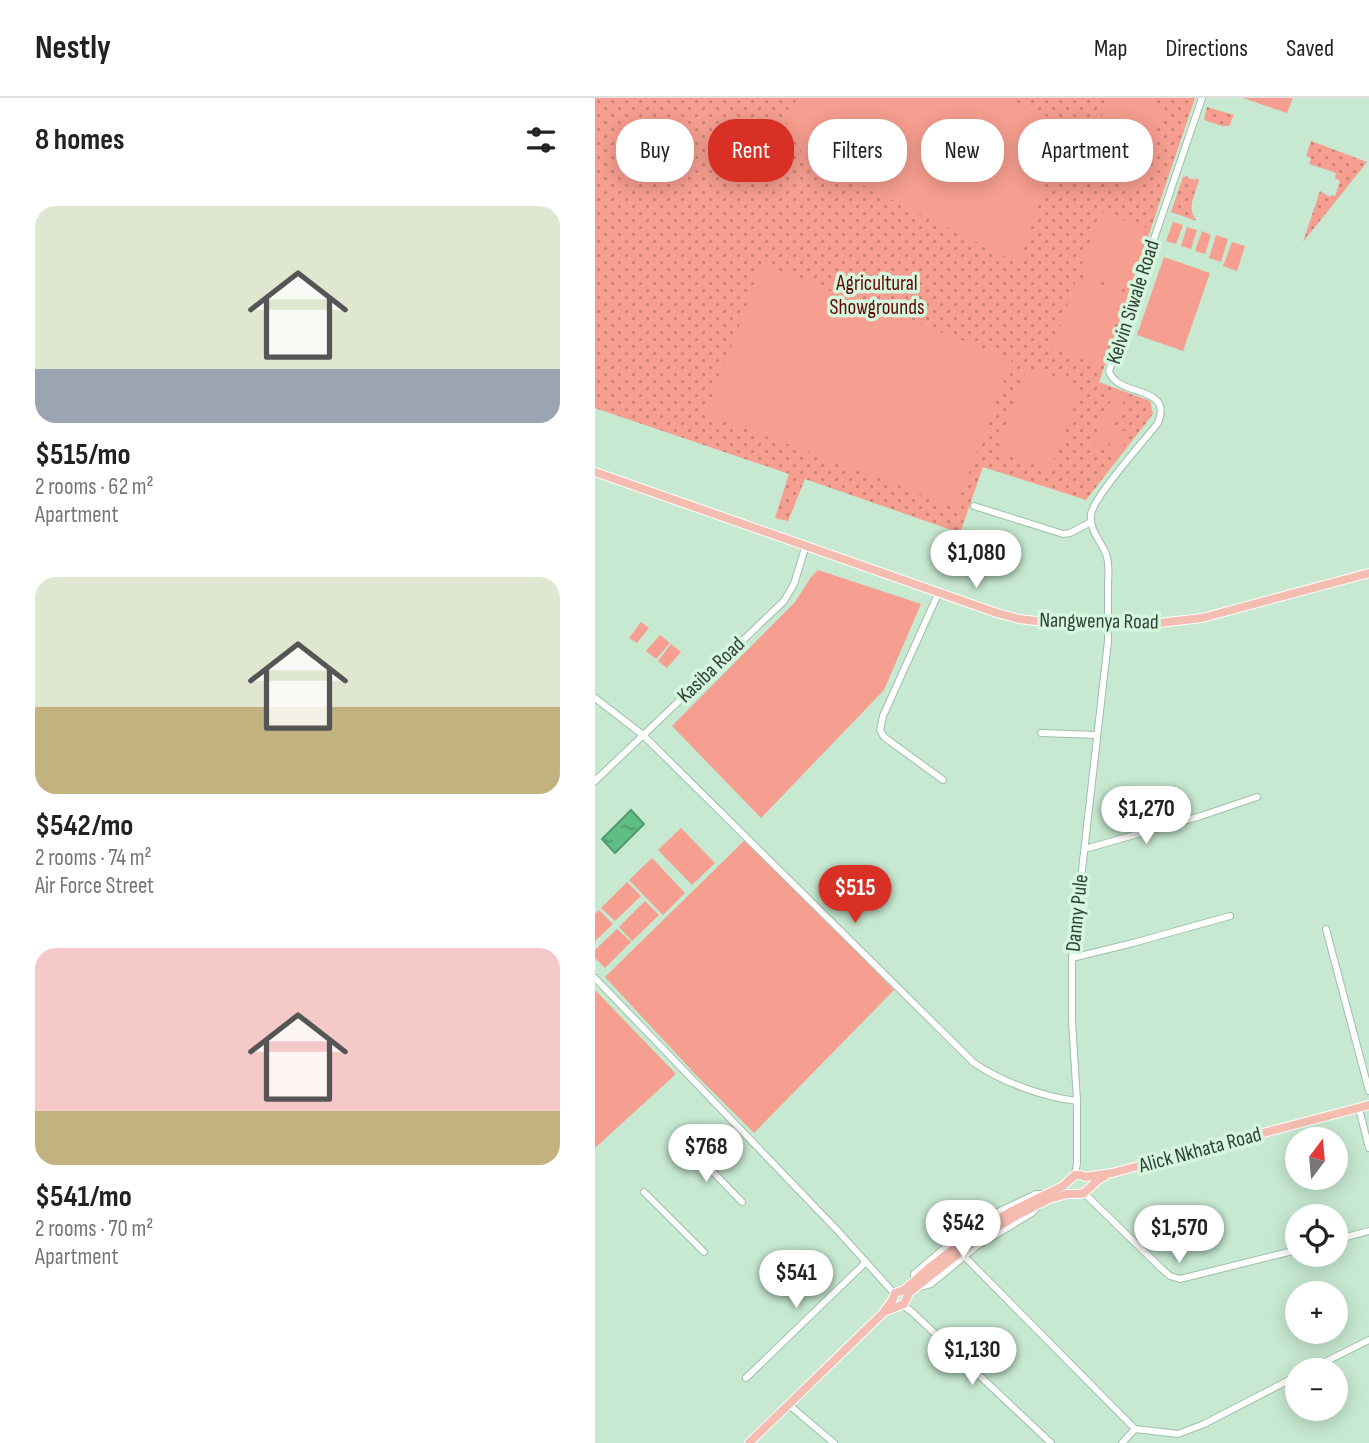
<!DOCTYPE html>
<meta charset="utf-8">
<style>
body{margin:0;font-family:"Sofia Sans Condensed",sans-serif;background:#f6f6f6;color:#222;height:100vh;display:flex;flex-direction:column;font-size:26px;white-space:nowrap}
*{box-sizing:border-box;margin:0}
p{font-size:23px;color:#767676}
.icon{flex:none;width:38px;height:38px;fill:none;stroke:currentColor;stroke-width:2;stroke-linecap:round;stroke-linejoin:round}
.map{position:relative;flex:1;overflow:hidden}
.details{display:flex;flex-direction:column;background:#fff;width:595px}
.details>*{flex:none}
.banner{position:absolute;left:21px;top:21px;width:648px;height:63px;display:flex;gap:14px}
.needle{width:46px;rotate:16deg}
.tools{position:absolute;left:690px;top:1029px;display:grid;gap:14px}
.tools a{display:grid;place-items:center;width:63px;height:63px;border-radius:50%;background:#fff;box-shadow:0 4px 18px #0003;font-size:35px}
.price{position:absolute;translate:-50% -60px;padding:0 16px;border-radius:24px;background:#fff;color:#222;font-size:23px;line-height:46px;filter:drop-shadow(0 2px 4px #0008)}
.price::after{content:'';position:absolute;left:50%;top:42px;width:21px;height:16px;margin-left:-10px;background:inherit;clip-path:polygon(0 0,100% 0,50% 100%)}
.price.on{background:#d93025;color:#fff}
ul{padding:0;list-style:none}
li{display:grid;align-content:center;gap:14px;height:371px;padding:0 35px}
li span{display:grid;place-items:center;height:217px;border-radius:21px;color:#555}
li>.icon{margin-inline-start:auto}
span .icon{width:126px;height:126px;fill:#fffc;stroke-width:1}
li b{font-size:30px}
h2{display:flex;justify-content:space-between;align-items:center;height:84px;padding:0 35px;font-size:30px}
.chip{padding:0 24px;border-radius:28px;background:#fff;box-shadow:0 4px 18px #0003;font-size:24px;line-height:63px}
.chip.on{background:#d93025;color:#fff}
header{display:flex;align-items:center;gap:42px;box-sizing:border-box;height:98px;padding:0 35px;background:#fff;border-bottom:2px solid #e0e0e0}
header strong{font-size:33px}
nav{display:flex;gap:38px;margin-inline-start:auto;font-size:24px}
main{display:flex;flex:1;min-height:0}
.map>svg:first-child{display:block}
.grass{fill:url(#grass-dots)}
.garden{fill:#f69e8f}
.water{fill:url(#water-ripples);stroke:#51986d;stroke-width:2}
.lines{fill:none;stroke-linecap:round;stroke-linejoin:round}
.minor-casing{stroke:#9ebfa8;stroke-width:8}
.major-casing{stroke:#fff;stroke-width:10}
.minor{stroke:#fff;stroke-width:6}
.major{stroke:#f5bcb2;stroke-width:8}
.major-bridge-casing{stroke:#fff;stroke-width:10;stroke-linecap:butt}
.major-bridge{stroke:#f5bcb2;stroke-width:8}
.labels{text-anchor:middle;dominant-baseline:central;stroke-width:7;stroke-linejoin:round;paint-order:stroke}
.park-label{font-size:21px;fill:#640701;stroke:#d4f7de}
.street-label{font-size:21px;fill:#334037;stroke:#d4f7de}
</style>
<header>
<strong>Nestly</strong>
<nav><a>Map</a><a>Directions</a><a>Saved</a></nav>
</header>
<main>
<section class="details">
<h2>8 homes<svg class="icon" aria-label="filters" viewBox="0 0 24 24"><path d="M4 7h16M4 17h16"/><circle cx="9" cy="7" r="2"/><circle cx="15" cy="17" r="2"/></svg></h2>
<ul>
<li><span style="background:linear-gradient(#dfe7d0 75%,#9aa5b1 0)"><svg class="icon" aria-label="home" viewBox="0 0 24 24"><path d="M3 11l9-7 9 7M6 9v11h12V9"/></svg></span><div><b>$515/mo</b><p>2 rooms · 62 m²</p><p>Apartment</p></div></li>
<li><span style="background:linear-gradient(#dfe7d0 60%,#c2b280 0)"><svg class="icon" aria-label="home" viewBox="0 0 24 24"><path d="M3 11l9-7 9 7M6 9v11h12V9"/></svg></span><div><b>$542/mo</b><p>2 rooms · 74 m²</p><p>Air Force Street</p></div></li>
<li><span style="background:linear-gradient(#f6c9c9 75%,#c2b280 0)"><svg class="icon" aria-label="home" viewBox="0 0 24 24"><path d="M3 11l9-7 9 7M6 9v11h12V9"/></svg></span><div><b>$541/mo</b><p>2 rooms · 70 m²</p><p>Apartment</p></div></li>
</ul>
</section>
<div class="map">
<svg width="774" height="1345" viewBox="0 0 774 1345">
<defs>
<pattern id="grass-dots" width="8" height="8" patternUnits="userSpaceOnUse" patternTransform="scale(1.75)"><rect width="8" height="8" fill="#f69e8f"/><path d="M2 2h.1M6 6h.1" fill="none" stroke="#c88276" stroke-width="1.8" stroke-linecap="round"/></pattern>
<pattern id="water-ripples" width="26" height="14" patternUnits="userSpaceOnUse" patternTransform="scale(1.75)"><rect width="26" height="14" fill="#5ebe84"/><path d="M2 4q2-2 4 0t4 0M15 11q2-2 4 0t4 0" fill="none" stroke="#4e9c6d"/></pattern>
</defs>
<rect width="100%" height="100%" fill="#c7e9d1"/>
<g class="grass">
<polygon points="0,0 600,0 504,284 555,303 558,316 491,402 388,369 365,435 210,381 193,423 180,420 194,376 0,310"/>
<polygon points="612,9 639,17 634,28 627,28 609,22"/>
<polygon points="716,43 772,64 708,144 725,93 735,99 736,97 740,98 745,83 740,80 741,75 714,66 716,60 711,58"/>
<path d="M593,78V80L600,82L601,80L604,82C600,97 591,110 602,123L576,114L588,79Z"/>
</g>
<g class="garden">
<polygon points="204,0 408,0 469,26 423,165 208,57 188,17"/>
<polygon points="513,0 544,0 570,9 541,92 488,74"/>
<polygon points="648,0 698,0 692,15"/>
<polygon points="505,114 555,131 534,192 484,175"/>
<polygon points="578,124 588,127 581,146 571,143"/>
<polygon points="592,129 602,132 596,151 586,148"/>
<polygon points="607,133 616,137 610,156 600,153"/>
<polygon points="621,137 633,141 626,164 614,160"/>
<polygon points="637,144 650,148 642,173 628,168"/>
<polygon points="569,159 615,175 588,253 542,237"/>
<polygon points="167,167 417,261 361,409 111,316"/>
<polygon points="482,179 531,196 506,267 457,250"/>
<polygon points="432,270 485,289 455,372 403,354"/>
<polygon points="519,294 531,298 522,323 510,318"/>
<polygon points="507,322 520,326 512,351 499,347"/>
<polygon points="521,330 533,335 524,359 512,355"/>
<polygon points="223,472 326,506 289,592 166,720 77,628 200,504 216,479"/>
<polygon points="46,524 54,530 42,545 34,540"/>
<polygon points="65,537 75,545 61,561 51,553"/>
<polygon points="76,546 86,554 72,570 63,563"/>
<polygon points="86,730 120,765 97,787 63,752"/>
<polygon points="151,741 299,892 159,1035 101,977 10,879"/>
<polygon points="57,760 90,795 68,817 34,782"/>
<polygon points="32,784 46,798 20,823 6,810"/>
<polygon points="50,803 64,817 37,843 24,829"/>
<polygon points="4,812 18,826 0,843 0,816"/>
<polygon points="22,831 36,844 10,870 0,860 0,852"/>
<polygon points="0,892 81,976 0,1050"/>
</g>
<polygon class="water" points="36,712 49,726 20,755 7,741"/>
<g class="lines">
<g class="minor-casing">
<g id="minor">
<polyline points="379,408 468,436 475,435 496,424"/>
<polyline points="344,494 288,618 285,632 289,639 348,682"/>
<path d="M0,600L48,637L379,965C407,984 448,999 482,1003"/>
<polyline points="446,635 502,637"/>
<polyline points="0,683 189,503 199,486 211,447"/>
<polyline points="490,751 606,718 662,699"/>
<polyline points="731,831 774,993"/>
<polyline points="477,860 538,845 635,818"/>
<polyline points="0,880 243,1133 297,1193 299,1197"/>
<polyline points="764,1011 774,1050"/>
<polyline points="95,1050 147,1104"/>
<path d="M480,1077L482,1065V1003L477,923V860L513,543C513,525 513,507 513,489C513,478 515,466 511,456C506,443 494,432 496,416C500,397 549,343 563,325C579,286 522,300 514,273L607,0"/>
<polyline points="49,1094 109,1154"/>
<polyline points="489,1095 566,1170 575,1178 585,1181 702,1152"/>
<polyline points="740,1142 774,1133"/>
<polyline points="357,1143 369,1158 540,1331"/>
<polyline points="319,1183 319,1176 368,1134 405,1113 441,1096 449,1096"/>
<polyline points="321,1190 336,1186 382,1148 437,1115 444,1107"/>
<polyline points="307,1207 316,1213 456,1345"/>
<polyline points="714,1272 774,1242"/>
<polyline points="151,1280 271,1164"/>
<polyline points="194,1307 239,1345"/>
<polyline points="527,1345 540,1331 583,1336 609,1326 702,1278"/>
</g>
</g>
<g class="major-casing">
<g id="major">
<polyline points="0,374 402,515 424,521 458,525 564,525 607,520 774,475"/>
<polyline points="385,1132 417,1113 468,1088 480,1077 486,1077 490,1079 517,1075 774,1007"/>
<polyline points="389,1137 421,1118 454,1101 472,1096 484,1096 489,1095 503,1082 509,1079"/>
<polyline points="291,1213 309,1206 314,1195 339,1175"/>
<polyline points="154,1345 288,1215 298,1201 300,1195 309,1192 334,1170"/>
</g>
</g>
<use href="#minor" class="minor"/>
<use href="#major" class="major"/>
<g class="major-bridge-casing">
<g id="major-bridge">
<polyline points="334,1170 373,1140 385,1132"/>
<polyline points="339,1175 377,1145 389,1137"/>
</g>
</g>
<use href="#major-bridge" class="major-bridge"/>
</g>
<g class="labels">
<g class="park-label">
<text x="282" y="185">Agricultural<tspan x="282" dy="24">Showgrounds</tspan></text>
</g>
<g class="street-label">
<text transform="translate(538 204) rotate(-72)">Kelvin Siwale Road</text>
<text transform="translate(504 523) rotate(1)">Nangwenya Road</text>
<text transform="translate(116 572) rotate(-44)">Kasiba Road</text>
<text transform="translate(482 815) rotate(-84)">Danny Pule</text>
<text transform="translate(605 1052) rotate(-15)">Alick Nkhata Road</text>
</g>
</g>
</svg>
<div class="tools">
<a><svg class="needle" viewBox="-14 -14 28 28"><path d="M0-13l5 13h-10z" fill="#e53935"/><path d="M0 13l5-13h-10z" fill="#767676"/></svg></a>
<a><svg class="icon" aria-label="locate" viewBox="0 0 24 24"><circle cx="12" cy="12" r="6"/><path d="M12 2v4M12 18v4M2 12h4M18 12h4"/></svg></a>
<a>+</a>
<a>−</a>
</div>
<b class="price" style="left:381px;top:492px">$1,080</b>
<b class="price" style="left:551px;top:748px">$1,270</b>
<b class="price on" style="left:260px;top:827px">$515</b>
<b class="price" style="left:111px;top:1086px">$768</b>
<b class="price" style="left:368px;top:1162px">$542</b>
<b class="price" style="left:584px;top:1167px">$1,570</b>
<b class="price" style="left:201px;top:1212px">$541</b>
<b class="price" style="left:377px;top:1289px">$1,130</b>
<div class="banner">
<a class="chip">Buy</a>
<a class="chip on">Rent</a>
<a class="chip">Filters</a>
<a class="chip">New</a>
<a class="chip">Apartment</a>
</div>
</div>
</main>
